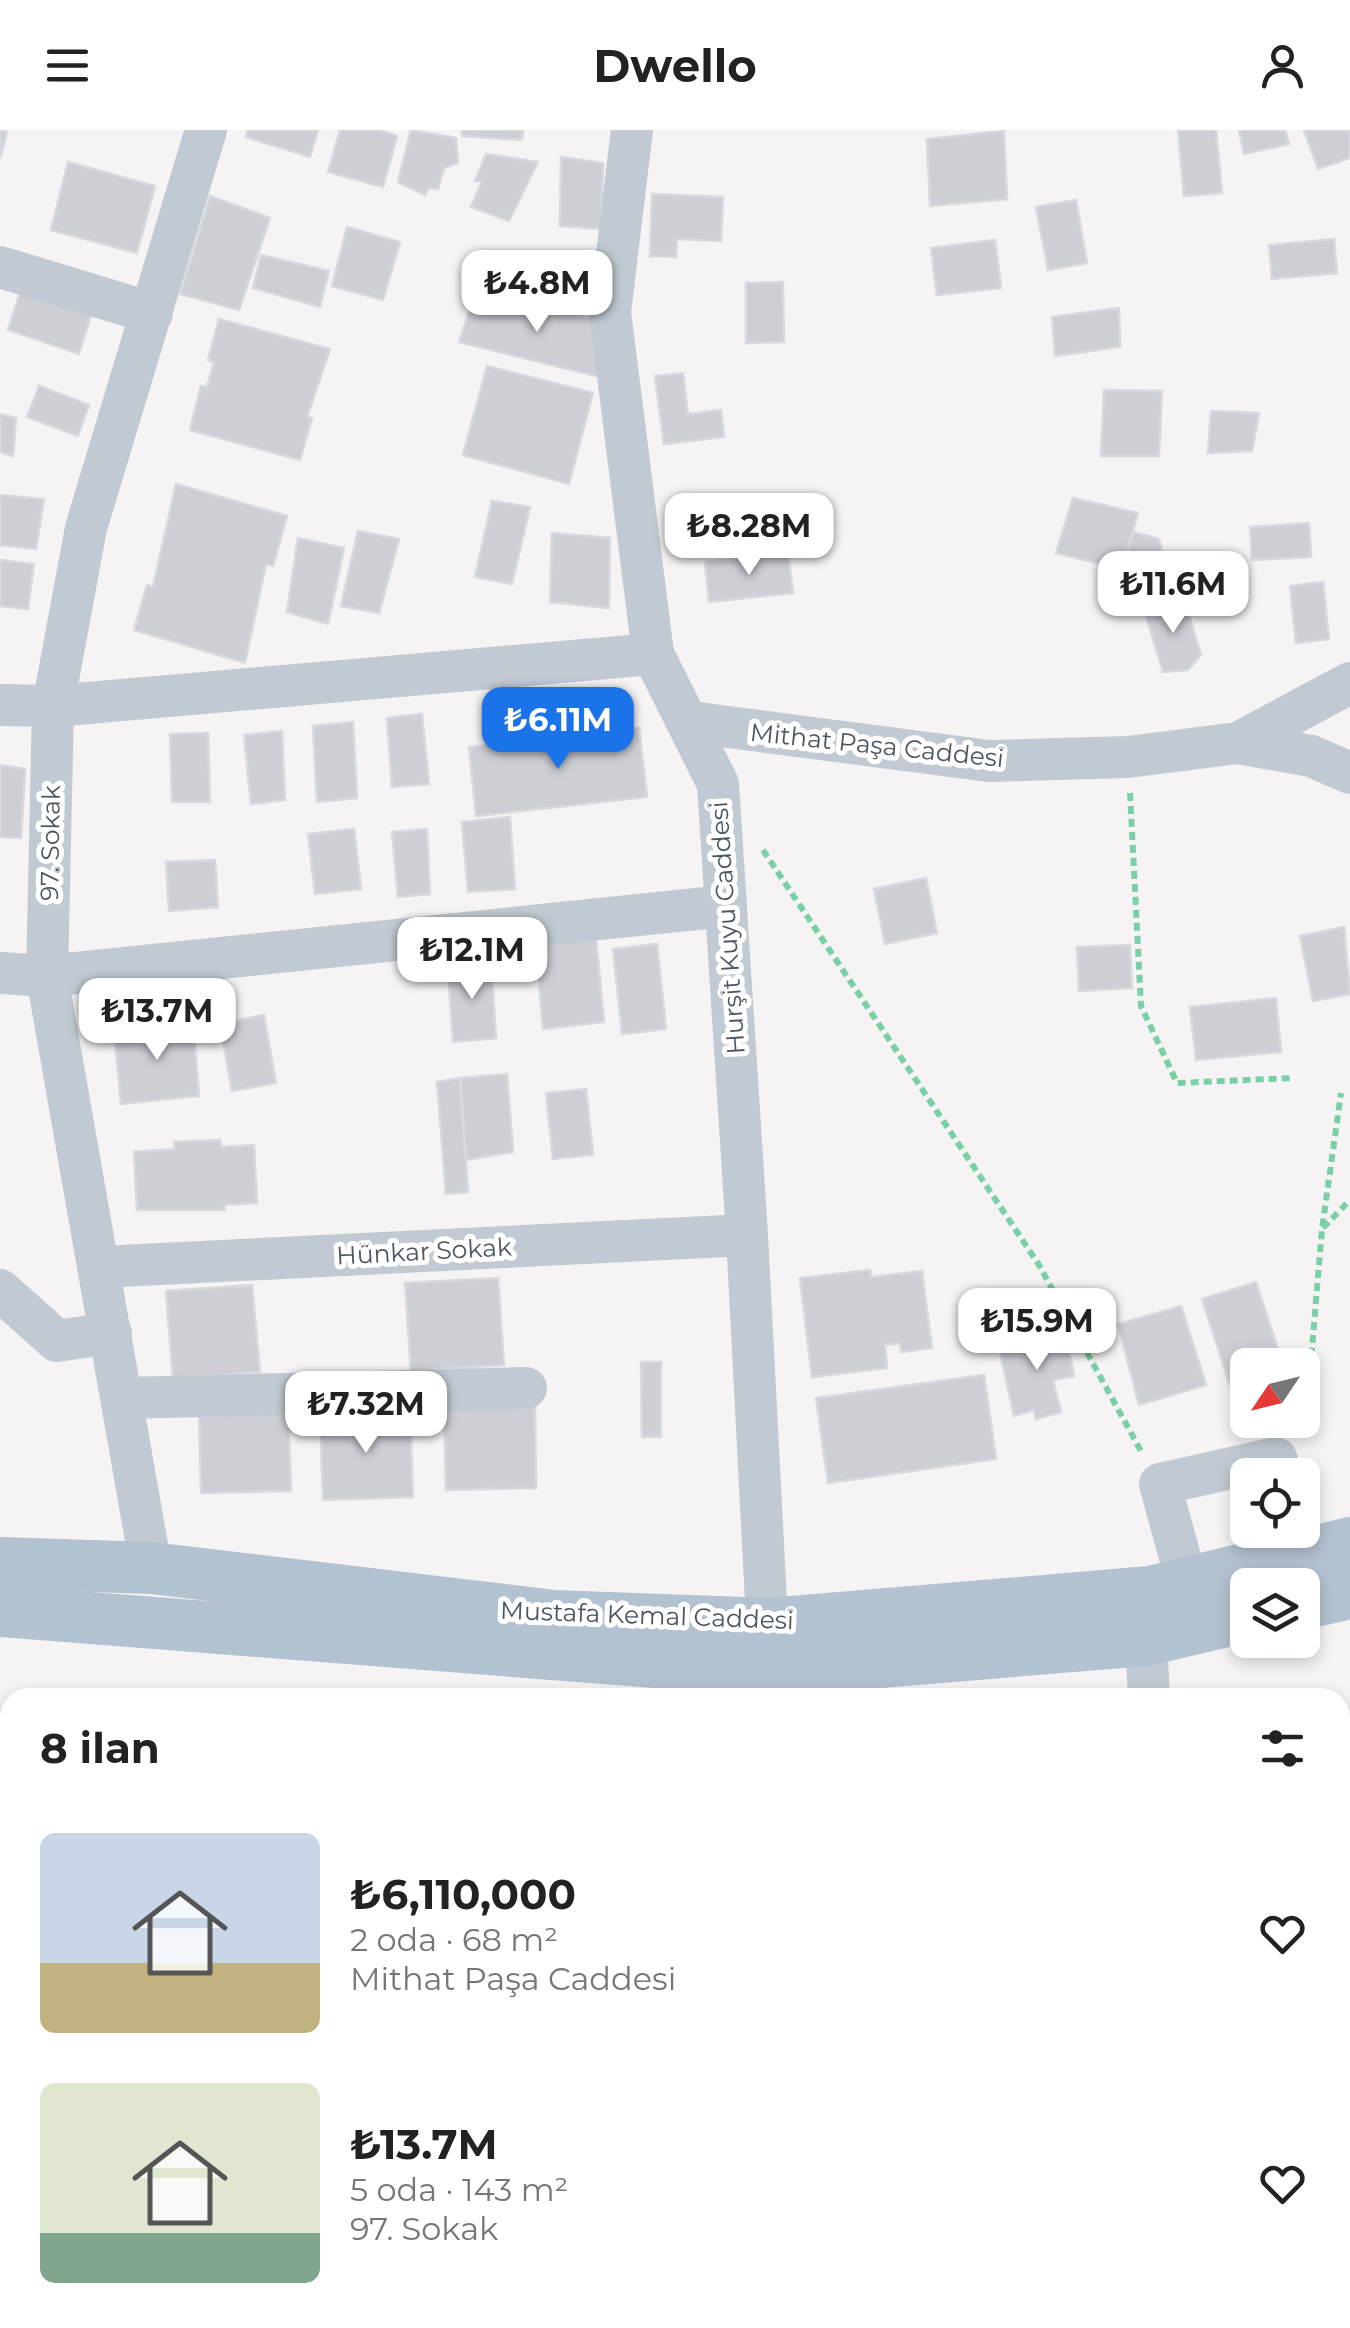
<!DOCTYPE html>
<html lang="tr">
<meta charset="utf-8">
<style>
body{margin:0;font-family:Montserrat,sans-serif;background:#f6f6f6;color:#222;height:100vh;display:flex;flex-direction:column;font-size:38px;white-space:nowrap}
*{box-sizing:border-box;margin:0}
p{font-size:32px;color:#767676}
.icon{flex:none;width:55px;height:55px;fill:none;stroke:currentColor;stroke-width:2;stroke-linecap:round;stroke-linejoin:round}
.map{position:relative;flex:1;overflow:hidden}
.sheet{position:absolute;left:0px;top:1558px;width:1350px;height:642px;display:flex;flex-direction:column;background:#fff;border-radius:30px 30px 0 0;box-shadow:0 5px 15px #0003}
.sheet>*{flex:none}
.needle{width:65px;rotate:235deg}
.tools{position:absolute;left:1230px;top:1218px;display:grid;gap:20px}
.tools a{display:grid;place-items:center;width:90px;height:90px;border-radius:15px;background:#fff;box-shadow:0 5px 15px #0003;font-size:50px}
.price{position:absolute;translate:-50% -85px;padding:0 22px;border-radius:20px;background:#fff;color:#222;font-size:32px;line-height:65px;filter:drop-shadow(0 2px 5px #0008)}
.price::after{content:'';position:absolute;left:50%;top:60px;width:30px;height:22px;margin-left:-15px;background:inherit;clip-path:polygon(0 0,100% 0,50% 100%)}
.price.active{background:#1a73e8;color:#fff}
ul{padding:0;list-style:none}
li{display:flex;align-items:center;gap:30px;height:250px;padding:0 40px}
li span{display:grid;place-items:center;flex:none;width:280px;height:200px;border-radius:15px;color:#555}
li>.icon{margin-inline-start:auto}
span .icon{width:120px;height:120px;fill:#fffc;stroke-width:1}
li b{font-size:42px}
h2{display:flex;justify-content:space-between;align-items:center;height:120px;padding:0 40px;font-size:42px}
header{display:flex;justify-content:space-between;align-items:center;height:130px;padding:0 40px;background:#fff;font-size:45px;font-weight:700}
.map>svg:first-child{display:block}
.building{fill:#cdcfd5;stroke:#d7d9de;stroke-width:2.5}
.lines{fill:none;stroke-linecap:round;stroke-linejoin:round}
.path{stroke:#7ad0a6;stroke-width:6;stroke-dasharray:8 5;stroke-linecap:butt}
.minor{stroke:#c1cad2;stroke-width:42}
.major{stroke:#b3c2d1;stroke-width:52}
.labels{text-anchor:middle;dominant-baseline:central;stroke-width:10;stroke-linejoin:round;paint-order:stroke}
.street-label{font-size:25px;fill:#4a5661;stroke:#fff}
</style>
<header><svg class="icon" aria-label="menu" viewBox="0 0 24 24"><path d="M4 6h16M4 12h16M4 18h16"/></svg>Dwello<svg class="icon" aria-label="person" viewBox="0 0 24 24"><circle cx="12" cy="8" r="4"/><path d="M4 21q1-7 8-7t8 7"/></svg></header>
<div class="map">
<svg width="1350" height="2198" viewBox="0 0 1350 2198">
<rect width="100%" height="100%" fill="#f5f3f3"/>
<g class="building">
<polygon points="0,0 7,2 0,28"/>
<polygon points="248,0 318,0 310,27 246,7"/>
<polygon points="340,0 379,0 397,6 383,57 328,42"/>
<polygon points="411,0 456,8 458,33 444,38 438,59 429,58 425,65 398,52"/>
<polygon points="462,0 523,0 522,10 462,6"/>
<polygon points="1178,0 1216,0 1222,63 1184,66"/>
<polygon points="1239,0 1285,0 1289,14 1244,24"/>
<polygon points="1304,0 1350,0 1350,28 1318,39"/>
<polygon points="1004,1 1007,69 930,76 927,9"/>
<polygon points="486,24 538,32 509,91 471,77 482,51 475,51"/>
<polygon points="561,27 603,33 601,99 560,96"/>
<polygon points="68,32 155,56 137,123 51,100"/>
<polygon points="652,64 723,67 721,111 677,109 676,127 650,126"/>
<polygon points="210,66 270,88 239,180 180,164"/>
<polygon points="1076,70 1087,133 1048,140 1036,77"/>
<polygon points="347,97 400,112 383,170 332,156"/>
<polygon points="1334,109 1337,143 1272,149 1269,115"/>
<polygon points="995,110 1001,158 937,165 931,118"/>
<polygon points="261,125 329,141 320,177 253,158"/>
<polygon points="783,152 784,212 746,213 746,153"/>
<polygon points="21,159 92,182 79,224 8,200"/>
<polygon points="475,164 606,191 604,248 459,212"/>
<polygon points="1119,178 1120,217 1055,226 1052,187"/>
<polygon points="219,189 330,219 307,287 312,288 300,330 190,300 201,256 207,257 214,232 208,230"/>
<polygon points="487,236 593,263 569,354 463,325"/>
<polygon points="683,243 688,284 721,280 724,307 664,314 655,246"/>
<polygon points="39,256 89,275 78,306 27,287"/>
<polygon points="1104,260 1162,261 1159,326 1101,326"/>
<polygon points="1211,281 1259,283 1252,321 1208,323"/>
<polygon points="0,284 16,288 13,326 0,322"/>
<polygon points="176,354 287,386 273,436 266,434 245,533 134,500 147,455 153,457"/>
<polygon points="0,365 44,369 36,419 0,415"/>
<polygon points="1073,368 1138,383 1122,439 1056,423"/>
<polygon points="492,371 530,377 512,454 475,447"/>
<polygon points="1309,393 1311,427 1252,430 1250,397"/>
<polygon points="358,401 399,409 379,483 341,476"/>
<polygon points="1133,402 1159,409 1170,455 1122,442"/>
<polygon points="552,403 610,408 609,478 550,472"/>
<polygon points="298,408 344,418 328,494 287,482"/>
<polygon points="788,424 793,463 709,472 705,432"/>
<polygon points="0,430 34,434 28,479 0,476"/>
<polygon points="1323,452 1329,509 1296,513 1290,456"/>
<polygon points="1184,469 1201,525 1188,540 1163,542 1144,479"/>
<polygon points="422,584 429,654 392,657 387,588"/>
<polygon points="353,592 357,668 317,672 313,596"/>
<polygon points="639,598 647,667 476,686 469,617"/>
<polygon points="282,601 285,670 251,674 244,605"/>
<polygon points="208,603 210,672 172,672 170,604"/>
<polygon points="0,635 25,639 21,708 0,707"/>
<polygon points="510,687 515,759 468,762 462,692"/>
<polygon points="354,699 361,759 315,764 308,704"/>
<polygon points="427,699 430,764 398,767 392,702"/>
<polygon points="215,730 218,777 169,781 166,732"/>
<polygon points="926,748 937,803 885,814 874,759"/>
<polygon points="1344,797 1350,864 1313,871 1300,806"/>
<polygon points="596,808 604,892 543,899 536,815"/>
<polygon points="657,814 666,899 622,904 613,819"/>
<polygon points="1130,815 1132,858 1079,861 1077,817"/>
<polygon points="491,832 496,908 453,912 448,837"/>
<polygon points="1276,868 1281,922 1196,930 1190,877"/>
<polygon points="264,885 276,953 232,961 220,894"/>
<polygon points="193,893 199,966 121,974 114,900"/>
<polygon points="507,944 513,1022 466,1030 460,948"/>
<polygon points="460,948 468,1062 446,1064 437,952"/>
<polygon points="586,959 593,1025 553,1029 546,963"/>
<polygon points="220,1010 221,1017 254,1015 257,1073 224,1075 225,1080 137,1080 134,1022 175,1019 174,1012"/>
<polygon points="870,1140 871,1147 922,1141 932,1218 901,1222 900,1213 885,1215 887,1238 812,1247 800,1148"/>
<polygon points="498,1148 504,1235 411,1241 405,1153"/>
<polygon points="1256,1152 1283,1235 1248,1235 1248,1251 1230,1256 1202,1169"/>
<polygon points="252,1155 260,1242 173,1249 166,1161"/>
<polygon points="1181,1176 1206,1255 1139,1275 1118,1194"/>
<polygon points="1065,1200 1074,1246 1053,1250 1061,1282 1036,1289 1034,1280 1014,1286 999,1218"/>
<polygon points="641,1232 661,1232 661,1307 642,1307"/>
<polygon points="984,1245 996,1329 828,1353 816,1268"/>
<polygon points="535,1272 536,1358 446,1360 444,1274"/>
<polygon points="288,1276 291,1361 201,1363 199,1278"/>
<polygon points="410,1281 413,1367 323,1370 320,1284"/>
</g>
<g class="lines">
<g class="path">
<polyline points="1130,663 1141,876 1177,953 1293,948"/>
<polyline points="763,720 1039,1135 1142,1323"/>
<polyline points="1323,1098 1350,1070"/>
<polyline points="1302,1276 1308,1266 1322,1099 1341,963"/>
</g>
<g class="minor">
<polyline points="632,0 610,182 653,524 718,654 747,1105 771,1568"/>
<polyline points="0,137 152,183"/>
<polyline points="0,575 53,576 653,524"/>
<polyline points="690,592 989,631 1128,627 1238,613 1350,553"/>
<polyline points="1238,613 1311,626 1350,643"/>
<polyline points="0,843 47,846 726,776"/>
<polyline points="100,1137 747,1105"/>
<polyline points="0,1160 57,1211 111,1203"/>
<polyline points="122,1268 526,1258"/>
<polyline points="151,1438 47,846 53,576 86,398 206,0"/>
<polyline points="1187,1453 1160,1354 1276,1328 1282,1345"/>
<polyline points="1146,1510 1149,1568"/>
<polyline points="0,1715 10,1716"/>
<polyline points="0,1878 10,1878"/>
<polyline points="0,2168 10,2172"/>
<polyline points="58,2190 79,2198"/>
<polyline points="805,2190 806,2198"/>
<polyline points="1225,2190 1226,2198"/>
</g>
<g class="major">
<polyline points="0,1433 151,1438 554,1486 768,1494 1150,1462 1350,1413"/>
<polyline points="1302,1474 1350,1463"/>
<polyline points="0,1481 770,1541 1146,1510 1248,1486"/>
</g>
</g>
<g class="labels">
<g class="street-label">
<text transform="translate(877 615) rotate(6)">Mithat Paşa Caddesi</text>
<text transform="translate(50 713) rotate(-89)">97. Sokak</text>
<text transform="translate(727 798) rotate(-94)">Hurşit Kuyu Caddesi</text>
<text transform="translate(424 1121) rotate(-3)">Hünkar Sokak</text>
<text transform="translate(647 1485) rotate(2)">Mustafa Kemal Caddesi</text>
</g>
</g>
</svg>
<div class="tools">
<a><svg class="needle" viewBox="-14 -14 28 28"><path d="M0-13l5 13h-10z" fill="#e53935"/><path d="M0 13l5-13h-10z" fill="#767676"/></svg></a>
<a><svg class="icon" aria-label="locate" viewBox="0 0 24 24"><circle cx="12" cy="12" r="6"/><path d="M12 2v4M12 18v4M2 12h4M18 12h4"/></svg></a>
<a><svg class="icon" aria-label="layers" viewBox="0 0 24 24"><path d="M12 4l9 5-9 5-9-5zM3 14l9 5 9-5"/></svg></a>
</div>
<b class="price" style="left:537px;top:205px">₺4.8M</b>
<b class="price" style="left:749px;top:448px">₺8.28M</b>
<b class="price" style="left:1173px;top:506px">₺11.6M</b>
<b class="price active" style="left:558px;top:642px">₺6.11M</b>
<b class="price" style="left:472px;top:872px">₺12.1M</b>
<b class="price" style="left:157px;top:933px">₺13.7M</b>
<b class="price" style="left:1037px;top:1243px">₺15.9M</b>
<b class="price" style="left:366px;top:1326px">₺7.32M</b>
<section class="sheet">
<h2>8 ilan<svg class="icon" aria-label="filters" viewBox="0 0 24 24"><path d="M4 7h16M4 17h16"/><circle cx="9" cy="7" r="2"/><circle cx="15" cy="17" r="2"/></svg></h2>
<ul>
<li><span style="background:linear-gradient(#c9d6e8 65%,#c2b280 0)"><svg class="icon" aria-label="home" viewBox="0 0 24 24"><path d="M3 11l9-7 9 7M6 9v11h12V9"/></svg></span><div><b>₺6,110,000</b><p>2 oda · 68 m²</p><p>Mithat Paşa Caddesi</p></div><svg class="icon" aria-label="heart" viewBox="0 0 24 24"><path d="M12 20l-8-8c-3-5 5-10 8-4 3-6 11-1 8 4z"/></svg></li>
<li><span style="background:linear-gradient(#dfe7d0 75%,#7fa58c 0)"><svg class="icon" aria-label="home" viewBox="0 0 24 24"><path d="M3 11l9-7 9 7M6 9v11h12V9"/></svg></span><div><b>₺13.7M</b><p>5 oda · 143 m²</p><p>97. Sokak</p></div><svg class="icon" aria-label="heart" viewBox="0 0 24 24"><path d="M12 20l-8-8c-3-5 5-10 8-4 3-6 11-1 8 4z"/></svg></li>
</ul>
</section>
</div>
